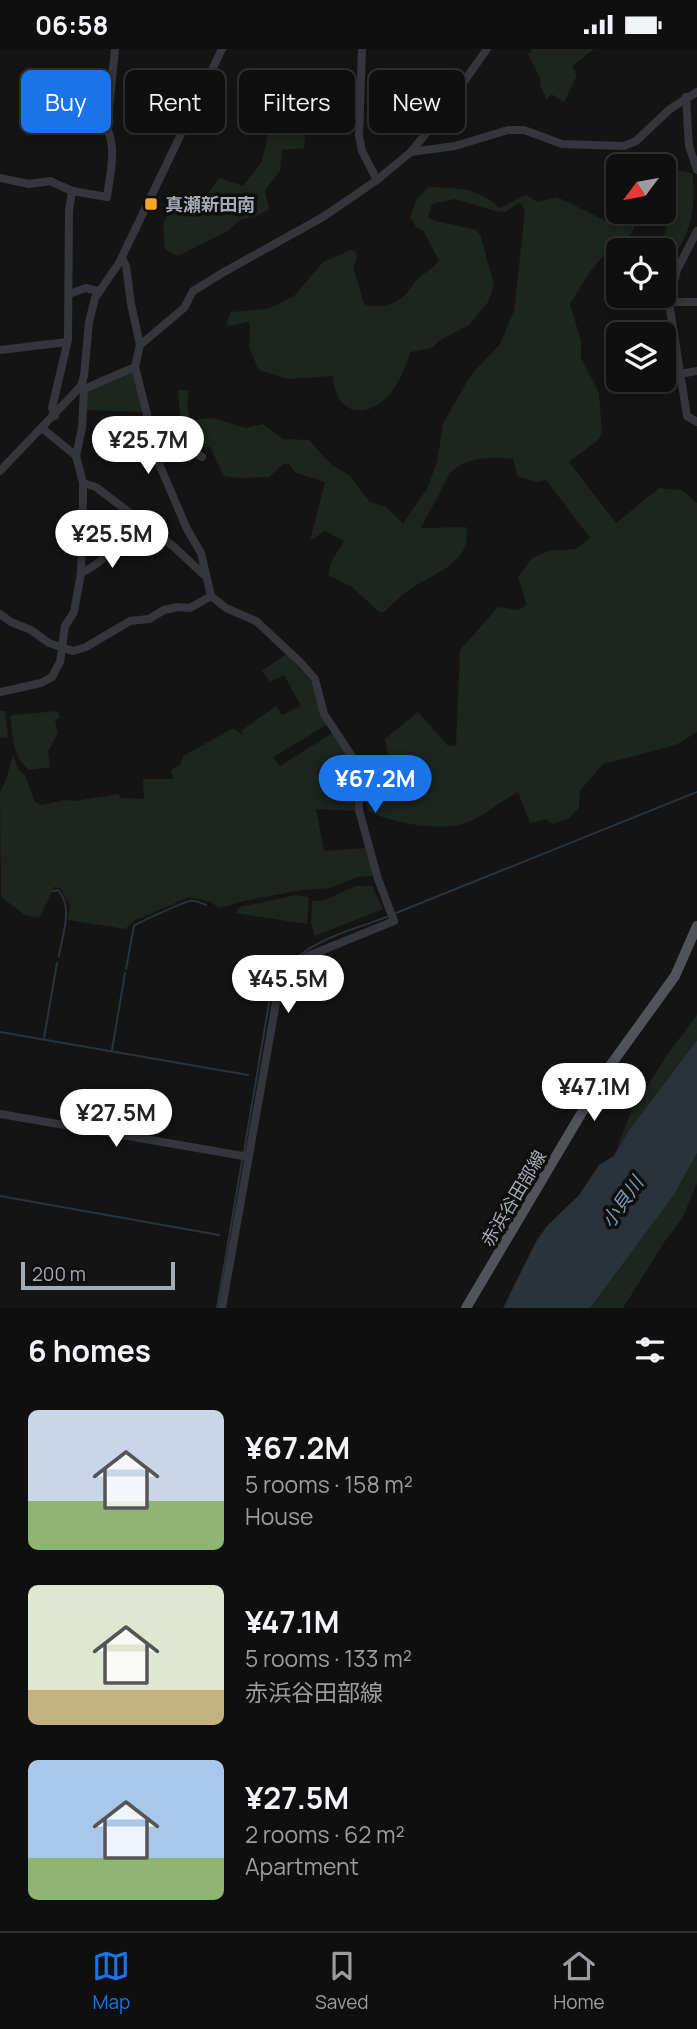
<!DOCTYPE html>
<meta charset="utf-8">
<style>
body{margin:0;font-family:Manrope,"Noto Sans JP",sans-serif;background:#181819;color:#f1f3f6;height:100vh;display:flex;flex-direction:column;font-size:26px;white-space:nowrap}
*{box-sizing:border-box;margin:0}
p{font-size:23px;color:#9b9c9f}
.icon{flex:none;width:38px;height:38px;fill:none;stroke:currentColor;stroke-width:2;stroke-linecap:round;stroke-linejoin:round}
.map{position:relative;height:1259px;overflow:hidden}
.drawer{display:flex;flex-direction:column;background:#0f0f10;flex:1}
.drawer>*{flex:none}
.banner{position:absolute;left:21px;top:21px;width:656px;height:63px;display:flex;gap:14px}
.needle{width:46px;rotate:238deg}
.controls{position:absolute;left:606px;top:105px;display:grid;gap:14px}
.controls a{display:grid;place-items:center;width:70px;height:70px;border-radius:10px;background:#0f0f10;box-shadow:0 4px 10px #0003,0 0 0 2px #2f2f30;font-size:35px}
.scale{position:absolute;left:21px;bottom:18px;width:154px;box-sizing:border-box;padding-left:7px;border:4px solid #a5abb6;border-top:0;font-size:19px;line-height:24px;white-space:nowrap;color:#a5abb6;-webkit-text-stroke:5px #0f0f10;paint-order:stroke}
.price{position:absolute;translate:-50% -60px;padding:0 16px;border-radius:24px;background:#fff;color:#222;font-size:23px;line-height:46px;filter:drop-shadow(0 2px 4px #0008)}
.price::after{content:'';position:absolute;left:50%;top:42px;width:21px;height:16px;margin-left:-10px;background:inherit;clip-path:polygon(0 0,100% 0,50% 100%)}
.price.active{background:#1a73e8;color:#fff}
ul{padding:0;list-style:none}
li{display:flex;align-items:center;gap:21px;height:175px;padding:0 28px}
li span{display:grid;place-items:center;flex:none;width:196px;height:140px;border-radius:10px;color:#555}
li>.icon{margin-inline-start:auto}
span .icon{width:84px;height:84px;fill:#fffc;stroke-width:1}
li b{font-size:30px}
h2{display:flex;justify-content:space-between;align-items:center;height:84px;padding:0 28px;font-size:30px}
.chip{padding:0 24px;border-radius:10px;background:#0f0f10;box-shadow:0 4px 10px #0003,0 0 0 2px #2f2f30;font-size:24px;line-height:63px}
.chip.active{background:#1a73e8;color:#fff}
.status{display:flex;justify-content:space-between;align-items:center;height:49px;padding:0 35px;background:#0f0f10;direction:ltr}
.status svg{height:19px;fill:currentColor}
.dock{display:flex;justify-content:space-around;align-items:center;height:98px;border-top:2px solid #2f2f30;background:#0f0f10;font-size:19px;color:#9b9c9f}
.dock a{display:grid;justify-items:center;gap:4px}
.dock .active{color:#1a73e8}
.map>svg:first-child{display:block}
.green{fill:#1d251e}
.water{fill:#29343a}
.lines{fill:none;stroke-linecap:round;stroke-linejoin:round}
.stream{stroke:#29343a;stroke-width:2}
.minor{stroke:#34363b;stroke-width:8}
.major{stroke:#50535a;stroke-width:10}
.poi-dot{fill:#faa327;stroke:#0f0f10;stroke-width:2.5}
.labels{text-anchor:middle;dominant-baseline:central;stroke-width:7;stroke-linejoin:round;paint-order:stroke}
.poi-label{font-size:18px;font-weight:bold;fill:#a5abb6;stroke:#0f0f10;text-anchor:start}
.street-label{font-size:18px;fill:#a5abb6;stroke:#0f0f10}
.water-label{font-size:19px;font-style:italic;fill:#7a9db3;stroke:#0f0f10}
</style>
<div class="status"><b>06:58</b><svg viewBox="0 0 49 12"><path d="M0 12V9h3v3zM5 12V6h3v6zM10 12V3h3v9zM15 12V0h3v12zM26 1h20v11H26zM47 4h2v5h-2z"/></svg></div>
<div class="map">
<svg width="697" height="1259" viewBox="0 0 697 1259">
<rect width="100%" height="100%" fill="#141415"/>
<g class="green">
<polygon points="533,0 594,0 572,17 577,26 564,53 551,45 547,51 540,36 541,31 528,5"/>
<polygon points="302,46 306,68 304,99 282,101 280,122 265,141 269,161 252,169 241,170 228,182 177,207 165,200 163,175 175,150 182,147 200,155 219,129 243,137 262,112 274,55"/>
<path d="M665,118L692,124C697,156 691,186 670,212L663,213V201H657L666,181L669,154L663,150V138L674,135L668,127L663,125Z"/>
<path d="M428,138C460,140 475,137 500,159L526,146L538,153L557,148L612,175L620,163H639L632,184L625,191L617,190L590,223L570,255L581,292V309L599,344L602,384L598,391L569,413L616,474L659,439L682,441L697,454V683L676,696L603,715L580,742L579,758L570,769L553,775L546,770L530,774L518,743C501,752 483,768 465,774C438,783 393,774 368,762L365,748L390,736L393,728L385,690L418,663L448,697L456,696L460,601L498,558L519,561L527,556L518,528L532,509L548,502L576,500L590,489L546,431L537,433L517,427L513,410C490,408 467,407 450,424L421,479L466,478C473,514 434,524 410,540C401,546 393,555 384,563H379L352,538L328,526L331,513L344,492L325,482L310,492L325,433L296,424L289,415H283L269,428L239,429L224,427L210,398H189L182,392L178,341H189L187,355L190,371L214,369L245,379L263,375L283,390L309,391L331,415L350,427L370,453L386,458L403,474L427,440L437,413L443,374L471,326L500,295L514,262L525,162L520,153L505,163L495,162L455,150L432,155L428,168L432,171L477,181L481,188L494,236L488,253L469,276L440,291L432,299L411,303C406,314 402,328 395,338C374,371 335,371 333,327L288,330L259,321L249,299L250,277L248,273L229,277L226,275L231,263L267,260L294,247L323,213L351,201L356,203L357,208L353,218L364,255C380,261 400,255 410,240C414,236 413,234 417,231C424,224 432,220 439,212L423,181L416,178L410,167L417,150Z"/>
<polygon points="133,321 144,363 85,361 85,344"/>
<polygon points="286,605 314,635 328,675 273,708 280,717 334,683 356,717 356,762 316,760 324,802 366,799 374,827 357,828 331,839 301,841 240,853 220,859 208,852 189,848 137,871 138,868 125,880 68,871 70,857 60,839 54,838 39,869 25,866 1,848 0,743 6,731 13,705 18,720 25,726 35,753 42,756 64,751 75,752 118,745 121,749 144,750 143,730 173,730 171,721 180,716 183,707 233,679 244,687 241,682 276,657 282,666 301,657 284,626 270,633 262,622"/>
<polygon points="0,662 5,662 8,688 0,689"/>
<path d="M58,662L60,669L55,671L58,684L48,702L50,718L29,721C11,707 14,688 10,668L12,666Z"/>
<polygon points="356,837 372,837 383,860 315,887 311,873 312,852 324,851"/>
<polygon points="296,846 309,848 307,875 235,864 240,858"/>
<polygon points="697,966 697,991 630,1080 614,1107 630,1065 667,1006"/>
<polygon points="697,1104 697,1134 682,1170 665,1192 623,1259 590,1259 674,1146"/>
</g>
<polygon class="water" points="697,991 697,1104 674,1146 590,1259 503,1259 537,1191 547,1177 579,1146 599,1116 614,1107 630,1080"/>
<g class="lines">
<g class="stream">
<path d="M53,842L58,841C74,858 62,886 59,907"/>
<polyline points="396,864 697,743"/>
<path d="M126,920L134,877C137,874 186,852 190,852C195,851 201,854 206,856"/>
<polyline points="0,983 248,1026"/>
<polyline points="44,989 57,914"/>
<polyline points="112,1001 125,924"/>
<path d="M244,1103L270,948C287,896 341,885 387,868"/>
<polyline points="0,1147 219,1186"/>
<polyline points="217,1259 242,1112"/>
</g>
<g class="minor">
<polyline points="362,0 359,87 362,102 377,131"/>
<polyline points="686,48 689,97 697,121"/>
<polyline points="411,103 455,97 508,81 524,81 562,95 624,97 636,92 670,60 697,43"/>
<path d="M0,129L29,135L50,132L72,142L107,148C110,125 117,101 107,79L115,0"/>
<polyline points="697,182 677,221 669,253 687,367 697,373"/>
<path d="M122,209L126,217L131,255L140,296L135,318L160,417L187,480L201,504L211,547L226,559L256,572L302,615L315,630L324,665L359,718V761L378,830L394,872L308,907C292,917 282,931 277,948L222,1259"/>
<polyline points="69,245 86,239 98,242"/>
<polyline points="669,253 697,253"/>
<polyline points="140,296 184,259 193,242 224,223 323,168 377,131 411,103 439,68 487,0"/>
<polyline points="0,301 67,293"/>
<polyline points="680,325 697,322"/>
<polyline points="81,337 84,340 135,318"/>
<polyline points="55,367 52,359 68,291 69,162 72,142"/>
<polyline points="42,379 76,407"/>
<polyline points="156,404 194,403 202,408"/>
<polyline points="0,422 81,337 84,327 89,273 95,249 119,214 222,0"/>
<polyline points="83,434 96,438 173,497 204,526"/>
<path d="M81,524C97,516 108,508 115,491"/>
<polyline points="0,565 11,573 31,581 49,594 73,602 86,598 130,572 149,570 164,561 178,558 190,559 211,547"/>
<polyline points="0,643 41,634 52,628 60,613 65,577 74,563 81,524 83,452 83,434 76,407 82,379 84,340"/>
<polyline points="0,1065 249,1108"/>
</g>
<polyline class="major" points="466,1259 607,1021 675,927 697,877"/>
</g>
<rect class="poi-dot" x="144" y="148" width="14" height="14" rx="3.5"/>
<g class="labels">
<g class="poi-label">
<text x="165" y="155">真瀬新田南</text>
</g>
<g class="street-label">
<text transform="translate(513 1149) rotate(-59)">赤浜谷田部線</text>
</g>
<g class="water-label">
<text transform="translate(622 1153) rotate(-55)">小貝川</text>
</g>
</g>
</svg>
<div class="controls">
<a><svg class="needle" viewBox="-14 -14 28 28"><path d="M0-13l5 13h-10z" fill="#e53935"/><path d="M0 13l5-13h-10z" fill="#9b9c9f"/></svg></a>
<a><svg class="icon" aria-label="locate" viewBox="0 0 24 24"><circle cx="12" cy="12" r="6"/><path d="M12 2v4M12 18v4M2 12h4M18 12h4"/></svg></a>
<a><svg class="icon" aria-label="layers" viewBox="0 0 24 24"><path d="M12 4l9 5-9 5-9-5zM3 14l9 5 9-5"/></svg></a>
</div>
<div class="scale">200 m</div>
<b class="price" style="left:148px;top:427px">¥25.7M</b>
<b class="price" style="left:112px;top:521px">¥25.5M</b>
<b class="price active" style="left:375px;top:766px">¥67.2M</b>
<b class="price" style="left:288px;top:966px">¥45.5M</b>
<b class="price" style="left:594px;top:1074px">¥47.1M</b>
<b class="price" style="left:116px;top:1100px">¥27.5M</b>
<div class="banner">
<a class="chip active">Buy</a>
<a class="chip">Rent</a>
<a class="chip">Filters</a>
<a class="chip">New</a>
</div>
</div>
<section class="drawer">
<h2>6 homes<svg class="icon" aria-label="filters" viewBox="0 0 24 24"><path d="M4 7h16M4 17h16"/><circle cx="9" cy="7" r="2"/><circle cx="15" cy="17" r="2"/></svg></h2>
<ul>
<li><span style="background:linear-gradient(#c9d6e8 65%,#8fb573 0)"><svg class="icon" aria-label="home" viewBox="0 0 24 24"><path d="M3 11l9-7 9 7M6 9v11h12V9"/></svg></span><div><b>¥67.2M</b><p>5 rooms · 158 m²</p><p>House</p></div></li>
<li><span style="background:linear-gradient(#dfe7d0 75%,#c2b280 0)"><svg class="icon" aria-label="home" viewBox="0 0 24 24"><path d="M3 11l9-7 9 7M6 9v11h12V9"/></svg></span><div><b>¥47.1M</b><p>5 rooms · 133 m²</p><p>赤浜谷田部線</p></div></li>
<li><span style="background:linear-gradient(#a9c7e8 70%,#8fb573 0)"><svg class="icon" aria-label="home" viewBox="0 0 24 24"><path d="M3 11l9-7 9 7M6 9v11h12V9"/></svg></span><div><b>¥27.5M</b><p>2 rooms · 62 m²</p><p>Apartment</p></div></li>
</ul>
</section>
<nav class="dock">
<a class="active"><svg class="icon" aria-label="map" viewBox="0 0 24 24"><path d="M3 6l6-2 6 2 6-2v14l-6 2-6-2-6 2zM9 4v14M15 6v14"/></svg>Map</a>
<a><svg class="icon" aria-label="saved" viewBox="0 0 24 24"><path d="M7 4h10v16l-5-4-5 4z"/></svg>Saved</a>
<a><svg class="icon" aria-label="home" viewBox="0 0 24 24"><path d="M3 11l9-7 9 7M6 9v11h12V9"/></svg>Home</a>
</nav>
